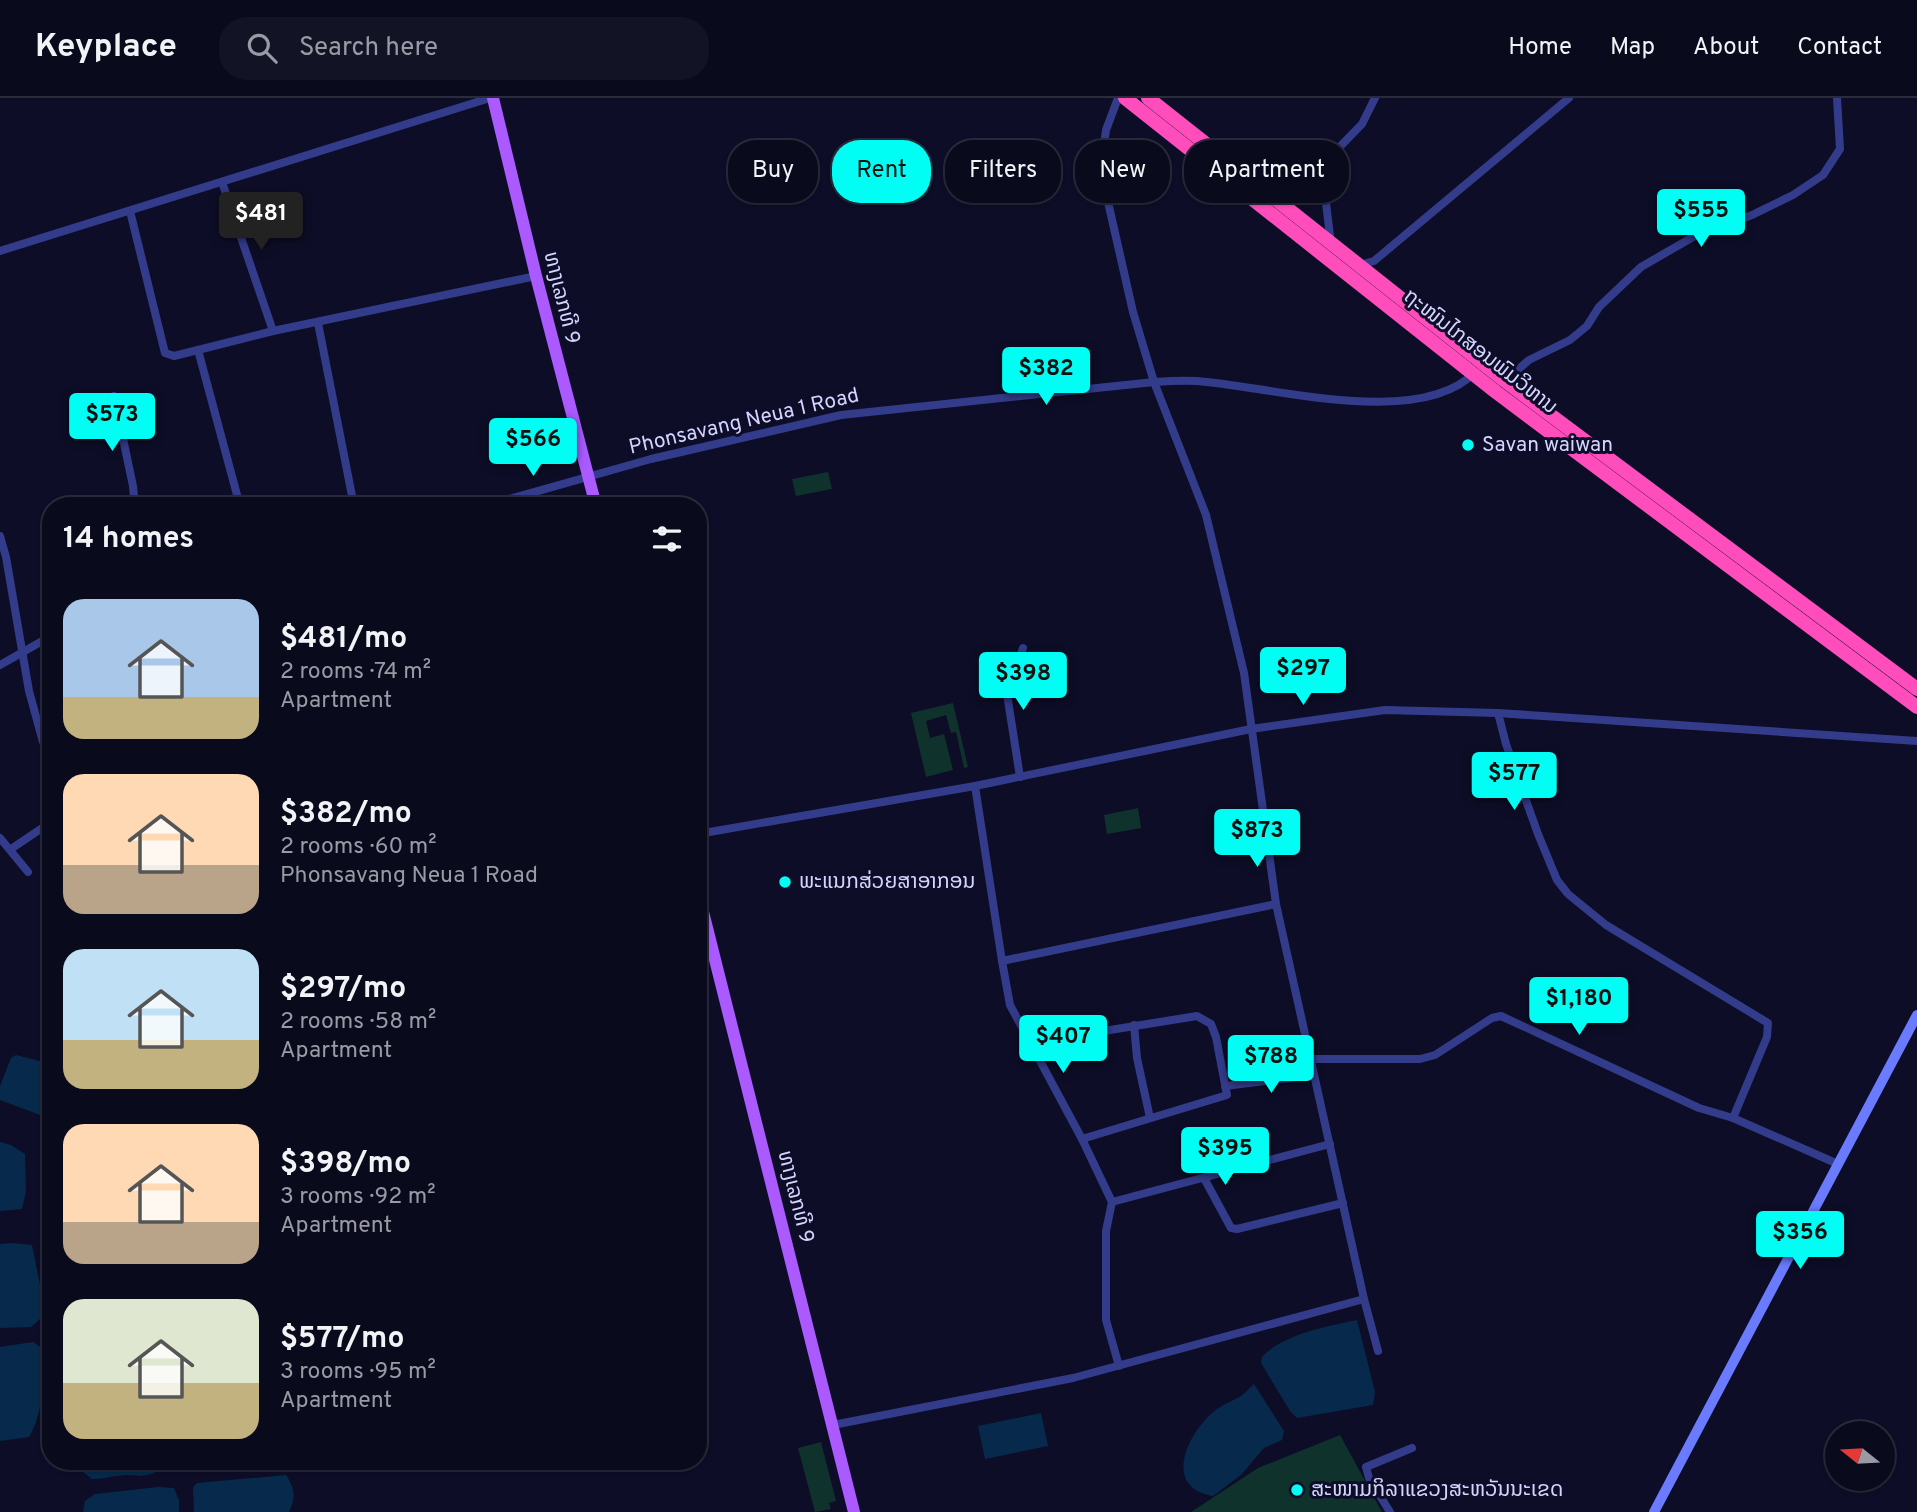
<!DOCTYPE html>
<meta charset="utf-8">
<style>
body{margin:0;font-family:Overpass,"Noto Sans Lao",sans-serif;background:#131326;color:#f1f3f6;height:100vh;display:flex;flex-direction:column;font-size:26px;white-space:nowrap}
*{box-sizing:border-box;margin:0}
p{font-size:23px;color:#999aa4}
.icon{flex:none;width:38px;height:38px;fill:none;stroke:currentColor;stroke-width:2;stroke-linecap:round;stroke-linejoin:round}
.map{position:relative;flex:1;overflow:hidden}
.details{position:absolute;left:42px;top:399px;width:665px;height:973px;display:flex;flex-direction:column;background:#0a0a1d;border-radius:28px;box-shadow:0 2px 5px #0004,0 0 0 2px #2a2b3b}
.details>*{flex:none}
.hud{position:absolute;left:728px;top:42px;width:665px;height:63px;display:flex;gap:14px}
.needle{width:46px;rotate:288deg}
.controls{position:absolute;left:1825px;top:1323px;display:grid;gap:14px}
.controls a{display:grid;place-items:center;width:70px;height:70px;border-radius:50%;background:#0a0a1d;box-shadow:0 2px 5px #0004,0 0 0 2px #2a2b3b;font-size:35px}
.price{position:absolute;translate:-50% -60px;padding:0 16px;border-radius:7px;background:#00fef4;color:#111;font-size:23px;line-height:46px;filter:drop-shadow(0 2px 4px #0008)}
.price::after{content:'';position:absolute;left:50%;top:42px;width:21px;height:16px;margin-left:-10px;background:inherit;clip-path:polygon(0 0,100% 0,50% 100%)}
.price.active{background:#222;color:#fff}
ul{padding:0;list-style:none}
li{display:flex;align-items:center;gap:21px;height:175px;padding:0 21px}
li span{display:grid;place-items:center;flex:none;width:196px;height:140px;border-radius:21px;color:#555}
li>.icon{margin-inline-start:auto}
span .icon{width:84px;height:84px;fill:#fffc;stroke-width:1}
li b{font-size:30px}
h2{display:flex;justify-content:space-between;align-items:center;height:84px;padding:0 21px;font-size:30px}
.tag{padding:0 24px;border-radius:28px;background:#0a0a1d;box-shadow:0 2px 5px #0004,0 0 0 2px #2a2b3b;font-size:24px;line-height:63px}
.tag.active{background:#00fef4;color:#111}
header{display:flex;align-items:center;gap:42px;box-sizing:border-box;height:98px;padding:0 35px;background:#0a0a1d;border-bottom:2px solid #2a2b3b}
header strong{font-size:33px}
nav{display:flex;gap:38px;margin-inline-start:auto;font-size:24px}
.search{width:490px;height:63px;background:#131326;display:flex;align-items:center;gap:18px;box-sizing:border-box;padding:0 24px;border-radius:28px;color:#999aa4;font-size:26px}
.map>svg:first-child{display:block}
.green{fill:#0f322c}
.water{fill:#072a4c}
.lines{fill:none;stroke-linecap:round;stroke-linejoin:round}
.street{stroke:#333c8b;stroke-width:8}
.secondary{stroke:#6a7bff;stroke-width:10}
.primary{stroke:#aa5aff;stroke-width:12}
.highway{stroke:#ff4ebb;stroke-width:14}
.poi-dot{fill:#00fef4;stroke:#0d0d27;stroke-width:2.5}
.labels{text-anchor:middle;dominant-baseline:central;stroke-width:6;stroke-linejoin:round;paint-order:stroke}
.street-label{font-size:21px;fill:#d3d4ff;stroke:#0d0d27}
.poi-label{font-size:21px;fill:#d3d4ff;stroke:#0d0d27;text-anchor:start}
</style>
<header>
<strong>Keyplace</strong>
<div class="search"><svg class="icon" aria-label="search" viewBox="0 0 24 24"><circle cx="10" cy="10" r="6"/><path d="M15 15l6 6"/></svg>Search here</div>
<nav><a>Home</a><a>Map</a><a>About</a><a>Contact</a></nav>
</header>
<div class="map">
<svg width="1917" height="1414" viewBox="0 0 1917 1414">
<rect width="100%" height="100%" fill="#0d0d27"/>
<g class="green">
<polygon points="828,374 832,391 796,398 792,381"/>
<polygon points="953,605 968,669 964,670 956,634 951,635 946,617 926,623 930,640 944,636 953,672 926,679 911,615"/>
<polygon points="1138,710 1141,730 1107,736 1104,717"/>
<polygon points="1340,1337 1382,1414 1191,1414 1258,1370"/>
<polygon points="821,1344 836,1403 829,1405 831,1411 815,1414 798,1350"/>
</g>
<g class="water">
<polygon points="16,957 51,966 51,1021 0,1002 0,988 11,960"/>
<polygon points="0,1044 11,1047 25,1056 26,1093 22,1111 0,1113"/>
<polygon points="13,1145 32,1147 42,1197 41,1220 31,1229 0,1230 0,1146"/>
<path d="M1357,1222L1375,1294L1373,1307L1297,1320L1290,1313L1261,1265L1262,1259C1283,1236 1328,1228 1357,1222Z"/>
<path d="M33,1244L42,1250C44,1280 44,1313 29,1339L0,1343V1249Z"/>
<path d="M1254,1286L1284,1333L1282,1342L1264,1350L1241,1377L1213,1398C1164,1390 1185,1340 1211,1316C1220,1308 1227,1305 1238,1300C1244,1297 1249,1290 1254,1286Z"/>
<polygon points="1041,1315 1048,1348 985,1361 978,1328"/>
<path d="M82,1363H161V1371C149,1379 141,1378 127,1377C116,1377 104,1381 92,1381L83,1374Z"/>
<path d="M286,1377C295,1391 296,1399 289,1414H194L193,1389L197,1385Z"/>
<polygon points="158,1389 174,1390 179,1403 179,1414 83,1414 85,1403 95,1396"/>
</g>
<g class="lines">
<g class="street">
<polyline points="1118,0 1106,32 1101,67 1108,104 1133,214 1154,284 1206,417 1244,575 1276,806 1364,1201 1378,1253"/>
<polyline points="222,84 273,233"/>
<polyline points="130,113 165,255 174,258 273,233 536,178"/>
<polyline points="1331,146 1322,72 1327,62 1362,26 1375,0"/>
<polyline points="0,153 490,0"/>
<polyline points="1359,167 1374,163 1569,0"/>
<polyline points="318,225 354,408"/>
<polyline points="198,252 240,408"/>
<polyline points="1505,283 1529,262 1570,242 1587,228 1599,209 1641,169 1693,139 1752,117 1793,97 1823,77 1840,51 1837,0"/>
<polyline points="114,298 133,388 135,408"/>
<path d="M485,408L651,361L841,317L1154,284C1168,283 1183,282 1197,283C1268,288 1420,332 1475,274"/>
<polyline points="0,438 6,459 29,593 43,644 51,644"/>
<polyline points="0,567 51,538"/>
<polyline points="1498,615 1506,646 1538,736 1557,782 1568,796 1606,827 1768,925 1767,939 1733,1020"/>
<polyline points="1020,679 1007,596 1023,550"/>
<polyline points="975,688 1002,863 1010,907 1082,1041 1112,1104 1106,1133 1106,1222 1119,1268"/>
<polyline points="698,736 975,688 1251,631 1385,612 1498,615 1917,643"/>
<polyline points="0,740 28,774"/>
<polyline points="11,751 51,724"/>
<polyline points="1002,863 1276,806"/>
<polyline points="1134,927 1137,960 1150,1020"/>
<polyline points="1029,945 1197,918 1211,926 1216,939 1227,997 1082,1041"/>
<polyline points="1311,961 1420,961 1435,957 1492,920 1501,918 1699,1010 1733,1020 1838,1066"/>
<polyline points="1225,988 1314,977"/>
<polyline points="1204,1080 1231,1130 1237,1131 1343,1105"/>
<polyline points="1112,1104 1330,1046"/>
<polyline points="833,1327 1073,1280 1364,1201"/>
<polyline points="1390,1414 1369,1380 1366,1369 1412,1350"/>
</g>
<polyline class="secondary" points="1654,1414 1917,917"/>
<g class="primary">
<polyline points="493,0 536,178 596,408"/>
<polyline points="698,794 854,1414"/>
</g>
<g class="highway">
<polyline points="1125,0 1496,294 1917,609"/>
<polyline points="1148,0 1505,283 1917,591"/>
</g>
</g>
<g class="poi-dot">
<circle cx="1468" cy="347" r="7"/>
<circle cx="785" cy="784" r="7"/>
<circle cx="1297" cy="1392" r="7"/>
</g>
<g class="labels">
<g class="street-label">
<text transform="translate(561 200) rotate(76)">ທາງເລກທີ 9</text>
<text transform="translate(1480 254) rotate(38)">ຖະໜົນໄກສອນພົມວິຫານ</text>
<text transform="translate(744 324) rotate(-13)">Phonsavang Neua 1 Road</text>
<text transform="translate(795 1099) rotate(76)">ທາງເລກທີ 9</text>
</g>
<g class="poi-label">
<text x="1482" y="347">Savan waiwan</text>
<text x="799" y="784">ພະແນກສ່ວຍສາອາກອນ</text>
<text x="1311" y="1392">ສະໜາມກິລາແຂວງສະຫວັນນະເຂດ</text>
</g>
</g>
</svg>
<div class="controls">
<a><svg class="needle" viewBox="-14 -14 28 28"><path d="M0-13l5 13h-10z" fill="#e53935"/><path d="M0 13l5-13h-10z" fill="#999aa4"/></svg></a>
</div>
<b class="price" style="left:1701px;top:151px">$555</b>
<b class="price active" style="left:261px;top:154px">$481</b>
<b class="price" style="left:1046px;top:309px">$382</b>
<b class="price" style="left:112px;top:355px">$573</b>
<b class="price" style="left:533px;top:380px">$566</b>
<b class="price" style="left:1303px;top:609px">$297</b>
<b class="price" style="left:1023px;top:614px">$398</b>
<b class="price" style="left:1514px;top:714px">$577</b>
<b class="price" style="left:1257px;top:771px">$873</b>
<b class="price" style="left:1579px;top:939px">$1,180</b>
<b class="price" style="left:1063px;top:977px">$407</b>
<b class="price" style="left:1271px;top:997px">$788</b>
<b class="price" style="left:1225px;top:1089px">$395</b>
<b class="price" style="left:1800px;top:1173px">$356</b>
<div class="hud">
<a class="tag">Buy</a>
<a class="tag active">Rent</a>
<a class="tag">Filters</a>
<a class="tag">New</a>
<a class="tag">Apartment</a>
</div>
<section class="details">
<h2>14 homes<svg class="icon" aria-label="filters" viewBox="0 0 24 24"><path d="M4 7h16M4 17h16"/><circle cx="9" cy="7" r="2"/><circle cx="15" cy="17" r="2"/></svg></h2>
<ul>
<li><span style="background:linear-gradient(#a9c7e8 70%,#c2b280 0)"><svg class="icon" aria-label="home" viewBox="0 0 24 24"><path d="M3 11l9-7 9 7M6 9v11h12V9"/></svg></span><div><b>$481/mo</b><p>2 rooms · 74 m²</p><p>Apartment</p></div></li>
<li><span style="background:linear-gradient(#ffd9b3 65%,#b9a48a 0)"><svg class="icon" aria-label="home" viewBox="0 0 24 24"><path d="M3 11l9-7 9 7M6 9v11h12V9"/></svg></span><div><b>$382/mo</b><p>2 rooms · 60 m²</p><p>Phonsavang Neua 1 Road</p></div></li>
<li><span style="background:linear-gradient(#bfe0f5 65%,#c2b280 0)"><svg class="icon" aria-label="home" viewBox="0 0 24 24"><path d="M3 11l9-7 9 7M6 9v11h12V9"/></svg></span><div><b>$297/mo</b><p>2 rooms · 58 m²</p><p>Apartment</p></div></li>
<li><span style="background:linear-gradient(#ffd9b3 70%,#b9a48a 0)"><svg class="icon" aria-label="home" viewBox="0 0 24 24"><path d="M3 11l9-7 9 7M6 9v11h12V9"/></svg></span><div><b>$398/mo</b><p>3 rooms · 92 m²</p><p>Apartment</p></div></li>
<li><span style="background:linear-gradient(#dfe7d0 60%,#c2b280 0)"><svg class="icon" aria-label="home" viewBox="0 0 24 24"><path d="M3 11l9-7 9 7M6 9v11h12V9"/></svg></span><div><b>$577/mo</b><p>3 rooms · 95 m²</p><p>Apartment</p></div></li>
</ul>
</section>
</div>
